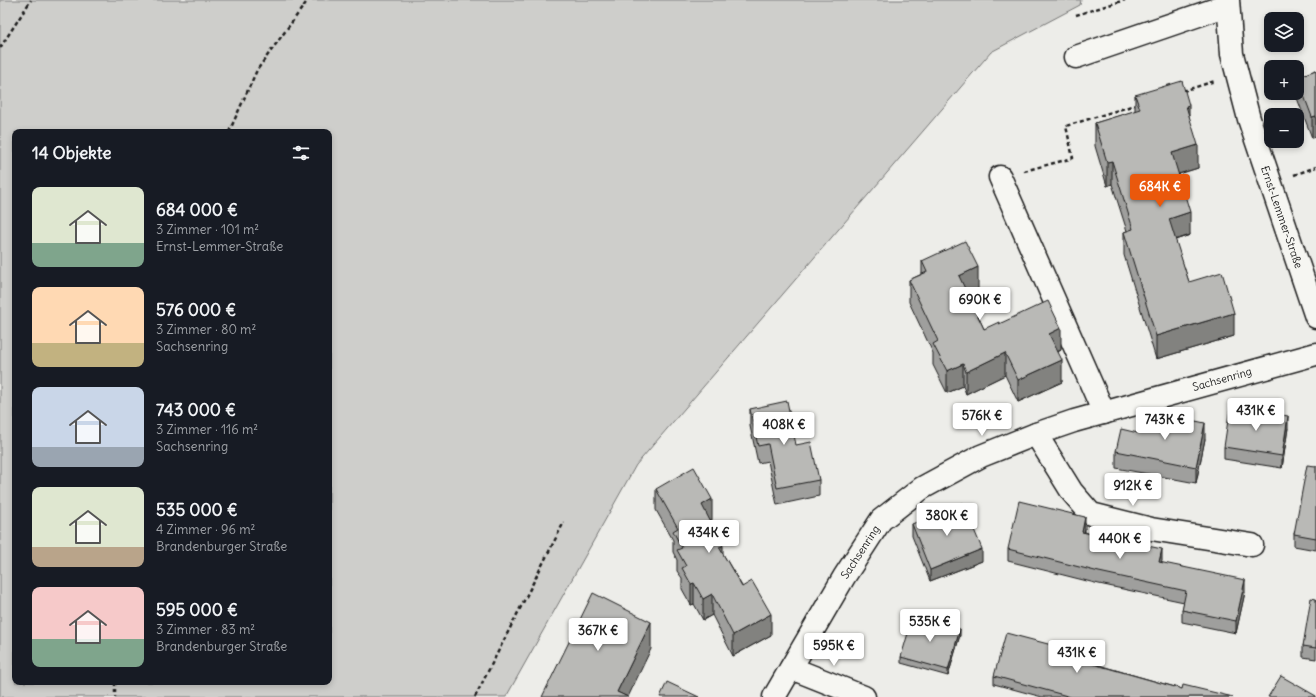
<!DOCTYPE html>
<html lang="de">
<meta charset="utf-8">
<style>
body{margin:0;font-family:Delius,sans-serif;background:#20242c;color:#f1f3f6;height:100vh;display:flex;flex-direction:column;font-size:15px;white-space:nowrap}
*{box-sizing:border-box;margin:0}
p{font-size:13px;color:#9ea1a6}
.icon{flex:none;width:22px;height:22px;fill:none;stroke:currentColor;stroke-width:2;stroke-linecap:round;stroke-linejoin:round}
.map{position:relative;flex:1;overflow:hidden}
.panel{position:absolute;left:12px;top:129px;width:320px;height:556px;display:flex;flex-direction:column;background:#171b24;border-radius:8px;box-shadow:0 2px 6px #0003}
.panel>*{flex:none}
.buttons{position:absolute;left:1264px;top:12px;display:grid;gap:8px}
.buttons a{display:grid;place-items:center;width:40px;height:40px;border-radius:8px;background:#171b24;box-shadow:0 2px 6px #0003;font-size:20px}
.price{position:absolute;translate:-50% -34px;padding:0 9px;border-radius:4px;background:#fff;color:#222;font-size:13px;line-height:26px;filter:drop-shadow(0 1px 2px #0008)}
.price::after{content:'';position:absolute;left:50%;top:24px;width:12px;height:9px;margin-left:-6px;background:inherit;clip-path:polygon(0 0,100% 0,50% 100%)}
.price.current{background:#ea580c;color:#fff}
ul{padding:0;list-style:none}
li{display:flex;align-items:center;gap:12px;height:100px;padding:0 20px}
li span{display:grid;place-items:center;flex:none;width:112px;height:80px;border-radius:8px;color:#555}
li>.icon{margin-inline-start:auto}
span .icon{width:48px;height:48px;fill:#fffc;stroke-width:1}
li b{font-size:17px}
h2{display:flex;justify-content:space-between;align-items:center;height:48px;padding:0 20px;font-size:17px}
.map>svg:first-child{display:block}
.green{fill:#cececb;stroke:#757574;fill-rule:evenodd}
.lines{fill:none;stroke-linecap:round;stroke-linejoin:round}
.minor-casing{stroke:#1c1c1c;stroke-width:25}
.path{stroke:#1c1c1c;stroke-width:2.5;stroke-dasharray:4 3;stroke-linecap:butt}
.minor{stroke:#f6f6f2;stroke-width:22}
.wall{fill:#9f9f9d;stroke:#1c1c1c}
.shaded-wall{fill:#82827f;stroke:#1c1c1c}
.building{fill:#b9b9b6;stroke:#1c1c1c}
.labels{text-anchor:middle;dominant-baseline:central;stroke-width:3;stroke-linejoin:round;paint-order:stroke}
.street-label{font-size:11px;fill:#1c1c1c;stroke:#f6f6f2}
</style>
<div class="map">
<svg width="1316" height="697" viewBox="0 0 1316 697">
<rect width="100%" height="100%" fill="#edede9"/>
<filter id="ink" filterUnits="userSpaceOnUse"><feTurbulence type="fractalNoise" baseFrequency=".025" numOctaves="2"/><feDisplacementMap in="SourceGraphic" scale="8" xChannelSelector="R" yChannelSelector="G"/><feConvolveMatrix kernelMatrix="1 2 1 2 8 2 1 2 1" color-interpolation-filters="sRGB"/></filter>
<g filter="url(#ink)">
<path class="green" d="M0,0H1081L1080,5L991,52L636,465L506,697H0ZM15,132H329V682H15Z"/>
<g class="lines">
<g class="minor-casing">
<g id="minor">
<polyline points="1228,0 1232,54 1249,119 1316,317"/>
<polyline points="1076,57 1228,5"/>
<polyline points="1000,177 1104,413"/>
<polyline points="1036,434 1072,492 1091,514 1151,529 1252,545"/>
<polyline points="791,668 864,697"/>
<polyline points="774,697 844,577 881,520 922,488 981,456 1036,434 1074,421 1316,354"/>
</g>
</g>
<g class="path">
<polyline points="1076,15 1125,0"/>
<polyline points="0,48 31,0"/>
<polyline points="1183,91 1215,81"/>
<polyline points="229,132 257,70 308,0"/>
<polyline points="1024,171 1073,158 1066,126 1138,104"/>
<polyline points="1294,175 1316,167"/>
<polyline points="115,682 115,697"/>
<polyline points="475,697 564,522"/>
</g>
<use href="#minor" class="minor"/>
</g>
<g class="wall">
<polygon points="1316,70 1316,137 1312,138 1297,98 1297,77"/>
<polygon points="1135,95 1189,116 1198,168 1179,174 1190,235 1175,240 1189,282 1234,336 1156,359 1124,255 1124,232 1127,231 1112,184 1107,186 1095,146 1095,123 1135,111"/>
<polygon points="922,261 978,289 968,294 984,329 999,324 1061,350 1058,352 1062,382 1018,402 1005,375 966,394 963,386 947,393 933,365 933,353 909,302 909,280 922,274"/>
<polygon points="750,409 796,445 819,480 819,496 777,505 768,461 758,463 750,426"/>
<polygon points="1288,428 1282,468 1224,459 1224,447"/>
<polygon points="1138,433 1205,439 1196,483 1116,468 1116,451"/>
<polygon points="1316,466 1316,550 1294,546 1294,534"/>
<polygon points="656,489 712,520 710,522 723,554 771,635 733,656 712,615 703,620 694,604 691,605 682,589 682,578 677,571 677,560 673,552 673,540 656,510"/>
<polygon points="912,524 982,561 930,581 912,536"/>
<polygon points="1085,528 1085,532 1162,560 1161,563 1245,592 1236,633 1182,622 1182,610 1184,602 1099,584 1008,561 1008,549"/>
<polygon points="1316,599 1316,659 1303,657 1303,646"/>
<polygon points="960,635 948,676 901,663 901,657"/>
<polygon points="1067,656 1182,689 1233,697 1042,697 994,684 994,676"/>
</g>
<g class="shaded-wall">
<polygon points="1189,105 1189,128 1186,106"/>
<polygon points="1316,116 1316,137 1312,138 1312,117"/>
<polygon points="1198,145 1198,168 1172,176 1172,153"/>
<polygon points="1112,161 1112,184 1107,186 1107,162"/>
<polygon points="1190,212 1190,235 1169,242 1169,219"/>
<polygon points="978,267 978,289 959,298 959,276"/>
<polygon points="1234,313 1234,336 1156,359 1156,336"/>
<polygon points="1061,328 1061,350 1049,355 1049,334"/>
<polygon points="1005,353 1005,375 966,394 966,372"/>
<polygon points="1062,360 1062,382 1018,402 1018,380"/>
<polygon points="963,364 963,386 947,393 947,371"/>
<polygon points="1288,416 1288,428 1282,468 1282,456"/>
<polygon points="1205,423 1205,439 1196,483 1196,467"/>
<polygon points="712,499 712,520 702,526 702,505"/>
<polygon points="1085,517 1085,528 1082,543 1082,532"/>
<polygon points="723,546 723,567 719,547"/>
<polygon points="982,549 982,561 930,581 930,570"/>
<polygon points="1162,549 1162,560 1159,574 1159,562"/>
<polygon points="1245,580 1245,592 1236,633 1236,621"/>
<polygon points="694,583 694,604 691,605 691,584"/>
<polygon points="712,594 712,615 703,620 703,599"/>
<polygon points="771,614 771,635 733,656 733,635"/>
<polygon points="651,622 651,649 628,697 617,692"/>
<polygon points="960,629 960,635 948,676 948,670"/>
</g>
<g class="building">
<polygon points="1316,70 1316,116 1312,117 1297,77"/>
<polygon points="1182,81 1189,105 1186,106 1198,145 1172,153 1190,212 1169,219 1189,282 1222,272 1234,313 1156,336 1124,232 1133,229 1112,161 1107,162 1095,123 1140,109 1135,95"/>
<polygon points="965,241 978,267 959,276 984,329 999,322 999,324 1048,301 1061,328 1049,334 1062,360 1018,380 1005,353 966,372 963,364 947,371 933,344 938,341 909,280 927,272 922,261"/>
<polygon points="787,401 796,445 811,442 819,480 777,488 768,444 758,446 750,409"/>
<polygon points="1230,407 1288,416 1282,456 1224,447"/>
<polygon points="1162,414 1205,423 1196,467 1116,451 1121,429 1138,433 1140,421 1160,424"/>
<polygon points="1307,465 1316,466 1316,538 1294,534"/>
<polygon points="694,467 712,499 702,505 723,546 719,547 742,587 752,581 771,614 733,635 712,594 703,599 694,583 691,584 682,568 686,566 677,550 682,548 673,531 678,528 656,489"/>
<polygon points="1019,501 1085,517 1082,532 1162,549 1159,562 1245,580 1236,621 1182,610 1186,591 1099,572 1008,549"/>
<polygon points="963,503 982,549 930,570 912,524"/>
<polygon points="593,593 651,622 617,692 628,697 542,697"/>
<polygon points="1311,598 1316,599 1316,648 1303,646"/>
<polygon points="913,616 960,629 948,670 901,657"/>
<polygon points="1006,633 1067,649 1065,656 1182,689 1183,685 1233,697 1071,697 994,676"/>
<polygon points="1281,676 1316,696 1316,697 1268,697"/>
<polygon points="667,682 699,697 660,697"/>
</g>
</g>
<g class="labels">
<g class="street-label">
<text transform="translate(1282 217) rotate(71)">Ernst-Lemmer-Straße</text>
<text transform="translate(1222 379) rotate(-16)">Sachsenring</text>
<text transform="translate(860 552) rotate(-57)">Sachsenring</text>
</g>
</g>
</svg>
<div class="buttons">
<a><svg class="icon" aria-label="layers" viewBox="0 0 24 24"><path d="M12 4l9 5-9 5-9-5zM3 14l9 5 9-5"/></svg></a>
<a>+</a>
<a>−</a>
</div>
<b class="price current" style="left:1160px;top:208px">684K €</b>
<b class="price" style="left:980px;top:321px">690K €</b>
<b class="price" style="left:1256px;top:432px">431K €</b>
<b class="price" style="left:982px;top:437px">576K €</b>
<b class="price" style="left:1165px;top:441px">743K €</b>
<b class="price" style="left:784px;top:446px">408K €</b>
<b class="price" style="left:1133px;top:507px">912K €</b>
<b class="price" style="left:947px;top:537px">380K €</b>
<b class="price" style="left:709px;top:554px">434K €</b>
<b class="price" style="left:1120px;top:560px">440K €</b>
<b class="price" style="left:930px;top:643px">535K €</b>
<b class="price" style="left:598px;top:652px">367K €</b>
<b class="price" style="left:834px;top:667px">595K €</b>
<b class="price" style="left:1077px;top:674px">431K €</b>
<section class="panel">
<h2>14 Objekte<svg class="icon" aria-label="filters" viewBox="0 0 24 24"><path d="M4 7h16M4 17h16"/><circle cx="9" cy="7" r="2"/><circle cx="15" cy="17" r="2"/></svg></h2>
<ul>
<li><span style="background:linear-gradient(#dfe7d0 70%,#7fa58c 0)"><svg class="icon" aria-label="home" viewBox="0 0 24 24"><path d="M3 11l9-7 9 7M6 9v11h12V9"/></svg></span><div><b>684 000 €</b><p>3 Zimmer · 101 m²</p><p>Ernst-Lemmer-Straße</p></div></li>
<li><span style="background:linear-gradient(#ffd9b3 70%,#c2b280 0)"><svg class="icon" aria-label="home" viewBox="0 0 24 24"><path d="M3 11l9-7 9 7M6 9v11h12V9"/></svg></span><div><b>576 000 €</b><p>3 Zimmer · 80 m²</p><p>Sachsenring</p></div></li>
<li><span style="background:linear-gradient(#c9d6e8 75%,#9aa5b1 0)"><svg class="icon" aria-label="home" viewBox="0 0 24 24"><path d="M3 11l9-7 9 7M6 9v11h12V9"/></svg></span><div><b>743 000 €</b><p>3 Zimmer · 116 m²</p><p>Sachsenring</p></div></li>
<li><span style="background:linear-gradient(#dfe7d0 75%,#b9a48a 0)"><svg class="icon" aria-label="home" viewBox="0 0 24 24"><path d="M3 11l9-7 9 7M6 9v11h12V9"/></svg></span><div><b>535 000 €</b><p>4 Zimmer · 96 m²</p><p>Brandenburger Straße</p></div></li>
<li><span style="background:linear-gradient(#f6c9c9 65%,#7fa58c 0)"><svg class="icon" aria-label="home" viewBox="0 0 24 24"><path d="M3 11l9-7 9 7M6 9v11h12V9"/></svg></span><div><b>595 000 €</b><p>3 Zimmer · 83 m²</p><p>Brandenburger Straße</p></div></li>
</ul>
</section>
</div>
